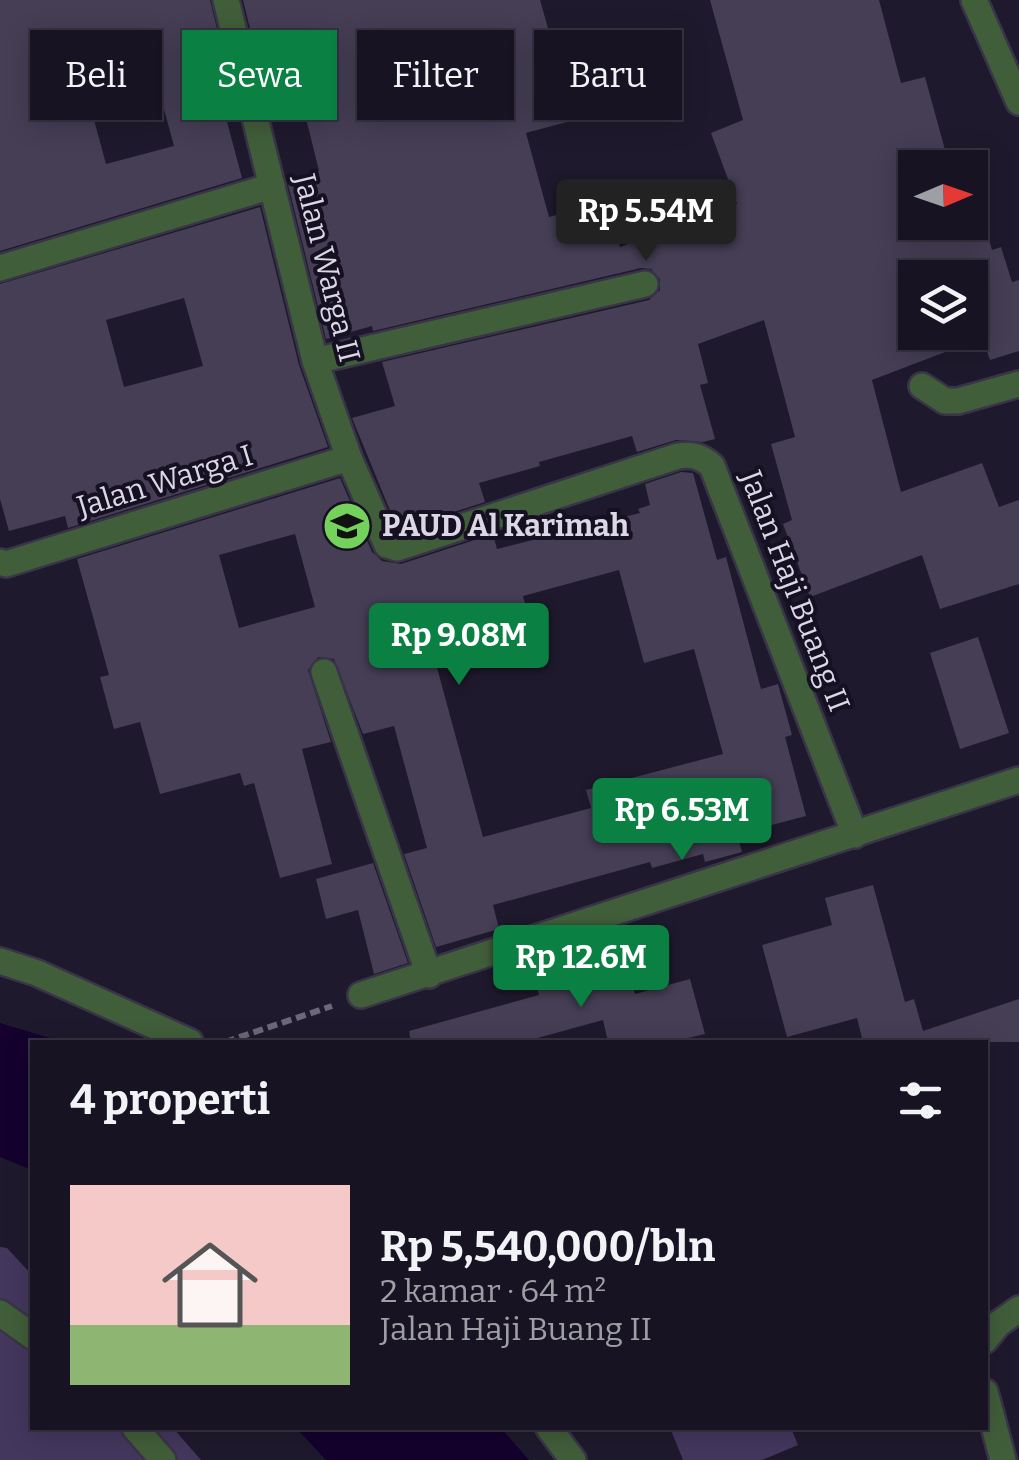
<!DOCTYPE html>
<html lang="id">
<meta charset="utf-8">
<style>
body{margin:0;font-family:Bitter,serif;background:#201c2a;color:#f1f3f6;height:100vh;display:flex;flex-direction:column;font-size:38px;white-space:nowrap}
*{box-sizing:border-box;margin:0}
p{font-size:32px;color:#9e9ea5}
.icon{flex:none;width:55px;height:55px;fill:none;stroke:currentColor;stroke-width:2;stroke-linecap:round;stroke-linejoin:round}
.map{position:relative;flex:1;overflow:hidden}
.drawer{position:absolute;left:30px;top:1040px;width:958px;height:390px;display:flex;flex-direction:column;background:#171322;border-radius:0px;box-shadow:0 5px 25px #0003,0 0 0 2px #363240}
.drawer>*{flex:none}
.hud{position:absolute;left:30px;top:30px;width:960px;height:90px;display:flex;gap:20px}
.needle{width:65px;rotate:88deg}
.buttons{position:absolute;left:898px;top:150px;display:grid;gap:20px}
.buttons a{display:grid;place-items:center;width:90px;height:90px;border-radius:0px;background:#171322;box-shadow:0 5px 25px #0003,0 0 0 2px #363240;font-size:50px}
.price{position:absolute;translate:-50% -85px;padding:0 22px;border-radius:10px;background:#0b8043;color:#fff;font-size:32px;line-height:65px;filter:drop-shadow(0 2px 5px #0008)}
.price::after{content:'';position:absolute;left:50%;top:60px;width:30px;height:22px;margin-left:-15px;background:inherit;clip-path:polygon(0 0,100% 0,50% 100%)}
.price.current{background:#222;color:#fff}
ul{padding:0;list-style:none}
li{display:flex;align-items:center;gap:30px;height:250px;padding:0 40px}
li+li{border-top:2px solid #363240}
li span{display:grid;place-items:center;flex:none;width:280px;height:200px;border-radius:0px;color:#555}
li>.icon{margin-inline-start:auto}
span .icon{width:120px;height:120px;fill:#fffc;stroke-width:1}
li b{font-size:42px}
h2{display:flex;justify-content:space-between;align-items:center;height:120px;padding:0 40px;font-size:42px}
.chip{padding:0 35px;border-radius:0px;background:#171322;box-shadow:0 5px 25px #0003,0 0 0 2px #363240;font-size:35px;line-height:90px}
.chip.current{background:#0b8043;color:#fff}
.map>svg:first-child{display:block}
.green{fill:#44375e}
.water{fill:#15002e}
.building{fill:#453e55;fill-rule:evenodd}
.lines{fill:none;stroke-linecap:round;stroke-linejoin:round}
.lane-casing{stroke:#393447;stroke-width:30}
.street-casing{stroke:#393447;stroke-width:30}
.path{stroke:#6d6779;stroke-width:6;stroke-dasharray:10 5;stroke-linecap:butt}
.lane{stroke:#415e3a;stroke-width:25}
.street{stroke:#415e3a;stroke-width:25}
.labels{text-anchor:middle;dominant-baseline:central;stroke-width:8;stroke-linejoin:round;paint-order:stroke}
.street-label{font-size:30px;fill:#dbd7e5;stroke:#161023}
.poi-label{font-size:30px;font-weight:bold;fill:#dbd7e5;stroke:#161023;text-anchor:start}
</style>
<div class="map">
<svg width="1019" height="1460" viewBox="0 0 1019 1460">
<rect width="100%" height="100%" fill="#1f192d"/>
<g class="green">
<polygon points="0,1247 7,1248 32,1275 32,1428 173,1428 201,1460 0,1460"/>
<polygon points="670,1428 791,1428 798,1445 762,1460 683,1460"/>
</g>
<g class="water">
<polygon points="0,1023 63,1042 32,1042 32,1170 0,1157"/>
<polygon points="296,1428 501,1428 529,1460 326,1460"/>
</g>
<g class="building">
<path d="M0,0H210L238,115L226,118L242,178L0,251ZM152,65L174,146L106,164L84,83Z"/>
<path d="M243,0H540L562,77L578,73L589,116L526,133L549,217L608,201L620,247L737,204L711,133L743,120L710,0H879L901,83L925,77L950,168H915V222H970L971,174L992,250L1001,247L1012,282L1019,280V351L990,360L982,338L872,380L901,492L982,463L999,507L1019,500V584L940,609L922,555L810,597L783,524L792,520L771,444L795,437L764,320L698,344L708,383L700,385L715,439L703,442L676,440L637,452L632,436L539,462L540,466L479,483L485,502L398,530L352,418L395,406L382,362L649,300L660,290V279L651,269L641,268L373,331L372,326L326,339L287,180L319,171L301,98L269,106ZM915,278H970V332H915Z"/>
<path d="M260,207L299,365L328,447L68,528L65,516L9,531L0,499V284ZM184,298L203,366L124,387L106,320Z"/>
<path d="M681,472L693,473L717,560L726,557L761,689L778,684L792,735L785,737L806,816L737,834L742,852L705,862L703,854L652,868L650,862L493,905L499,929L436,947L404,854L427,848L394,726L363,734L334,659L318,657L308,670L331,742L302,749L332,864L280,878L254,783L244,786L240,773L160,794L140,722L114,729L100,677L109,675L77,559L340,478L372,552L382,561L401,564L493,534L497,549L640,513L638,509L650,505L645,484ZM295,534L315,607L239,628L219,555ZM619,570L644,663L694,649L723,754L586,790L591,808L483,837L436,664L534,637L523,596Z"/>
<polygon points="978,637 1009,733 960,749 930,653"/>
<polygon points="373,863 408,963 374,974 358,910 326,919 316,879"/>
<polygon points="873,885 905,1002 914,999 923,1031 1019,999 1019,1042 863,1042 857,1018 787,1037 762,945 832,925 825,898"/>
<polygon points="624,953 635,994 690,979 705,1034 672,1042 608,1042 603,1020 523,1042 411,1042 409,1031 539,995 534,979"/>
</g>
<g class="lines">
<g class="lane-casing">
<polyline id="lane" points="922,386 945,401 958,401 1019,384"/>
</g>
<g class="street-casing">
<g id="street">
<path d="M226,0L315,361L349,458L387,545L397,548L678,456C692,454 701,456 712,466L855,835"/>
<polyline points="974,0 1019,102"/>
<polyline points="0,268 272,186"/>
<polyline points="315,361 645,284"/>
<polyline points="0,562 6,564 349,458"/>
<polyline points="324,672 429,975"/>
<polyline points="0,961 37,973 190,1042"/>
<polyline points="361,995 1019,780"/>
<polyline points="0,1313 32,1336"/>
<polyline points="985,1340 998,1324 1019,1309"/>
<polyline points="985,1392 1003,1460"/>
<polyline points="135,1428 163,1460"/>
<polyline points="549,1428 573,1460"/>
</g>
</g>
<polyline class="path" points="225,1042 332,1006"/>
<use href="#lane" class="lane"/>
<use href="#street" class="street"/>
</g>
<defs>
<g id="school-disc" transform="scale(2.5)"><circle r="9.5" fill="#74d25c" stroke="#161023"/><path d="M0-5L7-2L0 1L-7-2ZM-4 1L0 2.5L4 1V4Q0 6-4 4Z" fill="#111"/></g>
</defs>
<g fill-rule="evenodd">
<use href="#school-disc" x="347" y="526"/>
</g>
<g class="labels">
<g class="street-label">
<text transform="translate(327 268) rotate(76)">Jalan Warga II</text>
<text transform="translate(165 481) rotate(-17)">Jalan Warga I</text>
<text transform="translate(795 591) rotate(69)">Jalan Haji Buang II</text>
</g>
<g class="poi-label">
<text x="382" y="526">PAUD Al Karimah</text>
</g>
</g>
</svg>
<div class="buttons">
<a><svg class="needle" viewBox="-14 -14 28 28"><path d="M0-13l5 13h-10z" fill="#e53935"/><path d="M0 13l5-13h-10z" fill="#9e9ea5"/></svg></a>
<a><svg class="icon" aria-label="layers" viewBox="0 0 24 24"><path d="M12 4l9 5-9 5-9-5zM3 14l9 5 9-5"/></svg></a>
</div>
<b class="price current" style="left:646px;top:264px">Rp 5.54M</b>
<b class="price" style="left:459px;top:688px">Rp 9.08M</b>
<b class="price" style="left:682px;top:863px">Rp 6.53M</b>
<b class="price" style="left:581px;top:1010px">Rp 12.6M</b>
<div class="hud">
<a class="chip">Beli</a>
<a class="chip current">Sewa</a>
<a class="chip">Filter</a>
<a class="chip">Baru</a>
</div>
<section class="drawer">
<h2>4 properti<svg class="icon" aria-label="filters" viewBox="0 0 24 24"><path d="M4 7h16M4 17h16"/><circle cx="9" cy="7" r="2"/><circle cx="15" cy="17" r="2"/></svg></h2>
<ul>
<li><span style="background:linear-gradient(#f6c9c9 70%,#8fb573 0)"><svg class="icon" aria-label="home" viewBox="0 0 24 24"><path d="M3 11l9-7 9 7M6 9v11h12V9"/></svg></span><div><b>Rp 5,540,000/bln</b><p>2 kamar · 64 m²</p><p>Jalan Haji Buang II</p></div></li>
</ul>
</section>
</div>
